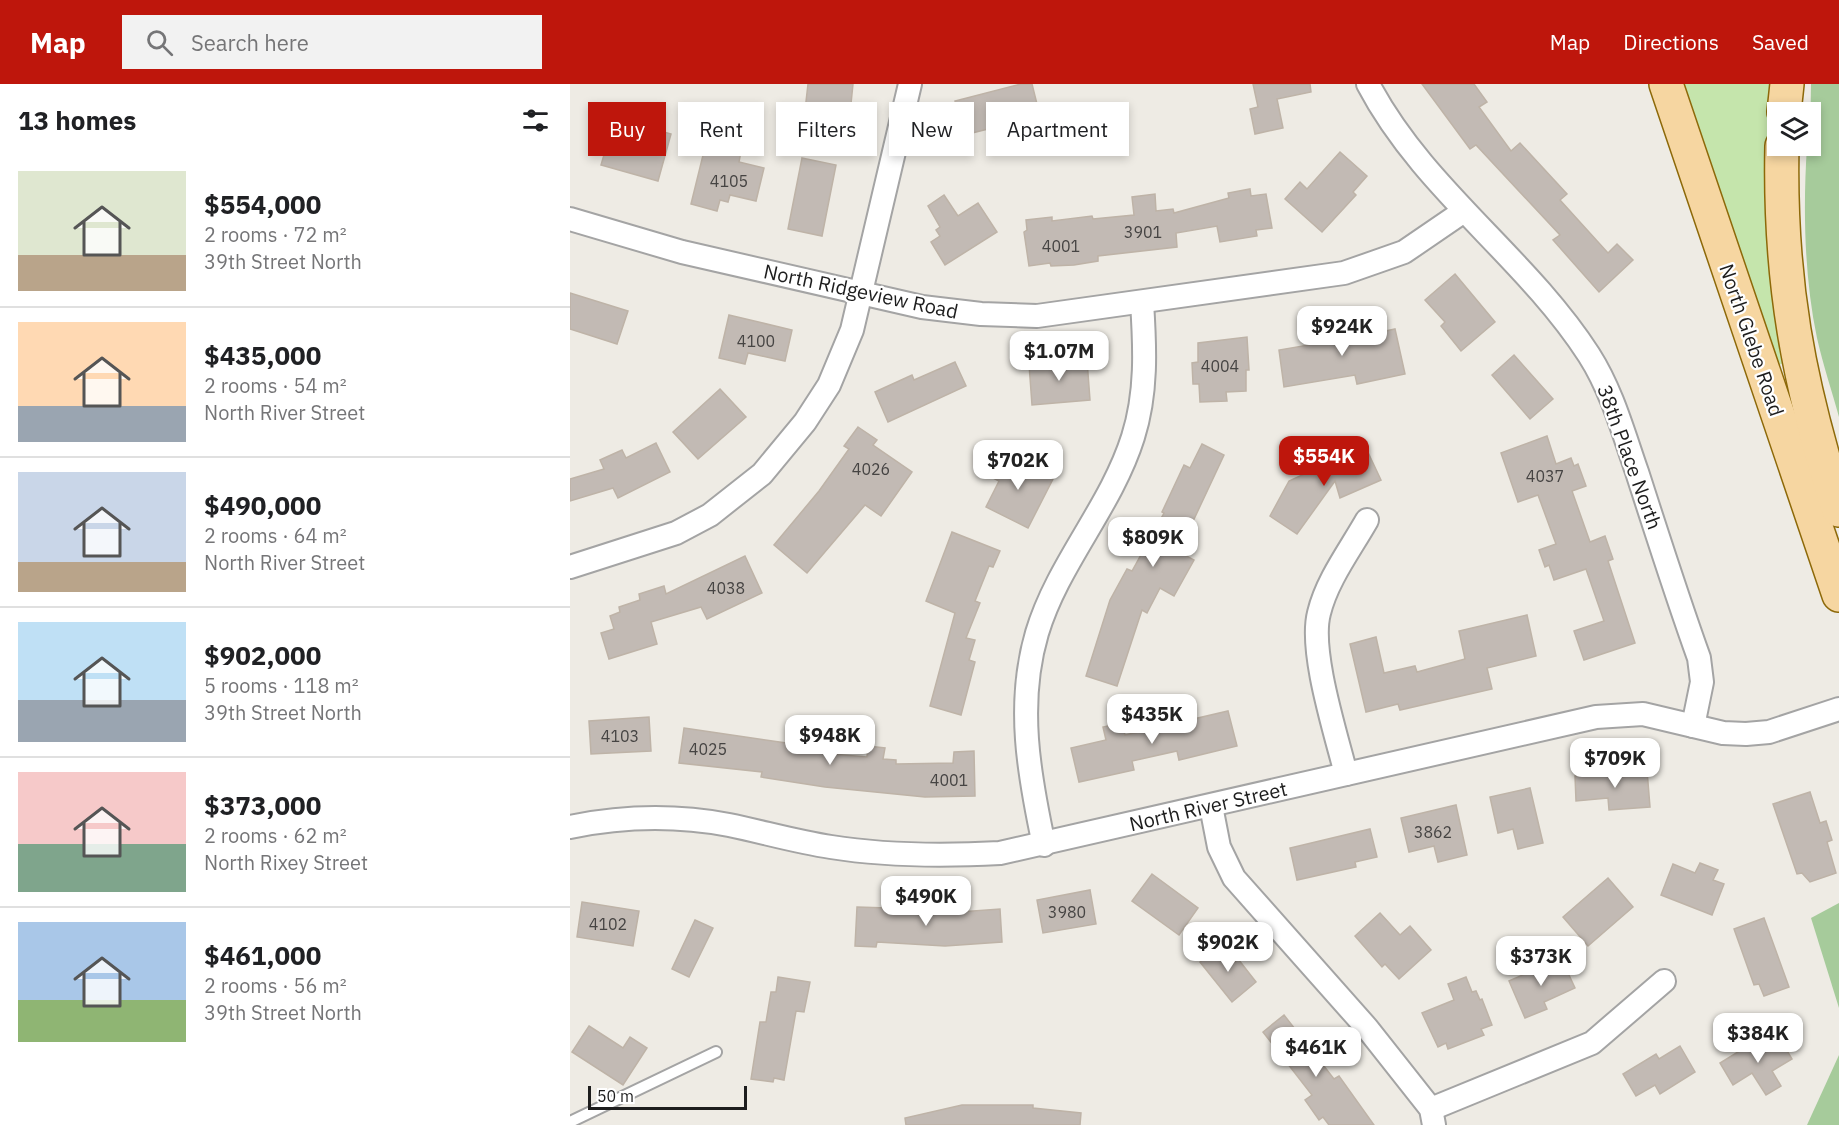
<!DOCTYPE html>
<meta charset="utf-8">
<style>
body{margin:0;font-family:"IBM Plex Sans",sans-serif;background:#f2f2f2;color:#202124;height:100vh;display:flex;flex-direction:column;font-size:22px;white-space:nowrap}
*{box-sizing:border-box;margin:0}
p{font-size:20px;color:#757577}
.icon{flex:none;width:33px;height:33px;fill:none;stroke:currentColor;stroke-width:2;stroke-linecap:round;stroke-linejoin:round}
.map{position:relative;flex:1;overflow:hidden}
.drawer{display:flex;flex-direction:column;background:#fff;width:570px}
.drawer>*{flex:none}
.banner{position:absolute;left:18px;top:18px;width:570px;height:54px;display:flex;gap:12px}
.controls{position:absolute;left:1197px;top:18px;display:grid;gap:12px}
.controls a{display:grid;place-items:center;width:54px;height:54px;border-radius:0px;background:#fff;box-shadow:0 3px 9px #0003;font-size:30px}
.scale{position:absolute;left:18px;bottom:15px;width:159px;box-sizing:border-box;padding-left:6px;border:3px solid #1d1d1d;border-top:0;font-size:16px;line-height:21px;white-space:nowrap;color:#1d1d1d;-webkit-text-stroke:4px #fff;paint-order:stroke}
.price{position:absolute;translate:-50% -51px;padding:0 14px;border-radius:12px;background:#fff;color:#222;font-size:20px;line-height:39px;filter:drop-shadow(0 2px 3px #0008)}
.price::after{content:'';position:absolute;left:50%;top:36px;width:18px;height:14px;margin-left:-9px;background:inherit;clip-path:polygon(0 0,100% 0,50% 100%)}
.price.on{background:#be160c;color:#fff}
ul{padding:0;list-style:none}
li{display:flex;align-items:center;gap:18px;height:150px;padding:0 18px}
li+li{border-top:2px solid #e0e0e0}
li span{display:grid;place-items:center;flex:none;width:168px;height:120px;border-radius:0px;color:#555}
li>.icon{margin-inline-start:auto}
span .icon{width:72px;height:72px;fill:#fffc;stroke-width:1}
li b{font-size:26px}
h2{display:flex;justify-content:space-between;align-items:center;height:72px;padding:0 18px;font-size:26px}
.tag{padding:0 21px;border-radius:0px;background:#fff;box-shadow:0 3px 9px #0003;font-size:21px;line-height:54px}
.tag.on{background:#be160c;color:#fff}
header{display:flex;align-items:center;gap:36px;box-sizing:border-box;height:84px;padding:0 30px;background:#be160c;color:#fff}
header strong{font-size:28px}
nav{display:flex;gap:33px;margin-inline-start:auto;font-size:21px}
.search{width:420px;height:54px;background:#f2f2f2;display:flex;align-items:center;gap:15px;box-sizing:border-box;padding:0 21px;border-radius:0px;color:#757577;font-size:22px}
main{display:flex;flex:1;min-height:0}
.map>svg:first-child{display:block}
.grass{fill:#c5e5ac}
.forest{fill:#a6cb9b}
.building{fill:#c2bab4;stroke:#beb3a7;stroke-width:1.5}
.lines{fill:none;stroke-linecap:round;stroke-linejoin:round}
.lane-casing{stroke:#a4a4a4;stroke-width:14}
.street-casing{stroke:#a4a4a4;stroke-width:26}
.primary-casing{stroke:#8d6909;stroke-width:36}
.lane{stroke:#fff;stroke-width:10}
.street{stroke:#fff;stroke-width:22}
.primary{stroke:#f6d6a1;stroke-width:33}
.labels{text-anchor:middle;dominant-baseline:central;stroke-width:4.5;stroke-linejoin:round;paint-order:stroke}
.number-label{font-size:16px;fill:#464443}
.street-label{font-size:20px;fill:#1d1d1d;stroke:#fff}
</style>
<header>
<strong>Map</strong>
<div class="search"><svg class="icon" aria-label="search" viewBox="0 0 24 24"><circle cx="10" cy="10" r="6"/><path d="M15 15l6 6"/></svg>Search here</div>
<nav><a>Map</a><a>Directions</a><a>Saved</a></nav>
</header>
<main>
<section class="drawer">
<h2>13 homes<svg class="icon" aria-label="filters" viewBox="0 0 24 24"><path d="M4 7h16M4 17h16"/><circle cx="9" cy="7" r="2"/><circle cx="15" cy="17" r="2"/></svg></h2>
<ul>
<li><span style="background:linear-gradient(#dfe7d0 70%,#b9a48a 0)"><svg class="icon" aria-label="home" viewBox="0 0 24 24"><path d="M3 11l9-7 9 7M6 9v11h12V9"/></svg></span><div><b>$554,000</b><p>2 rooms · 72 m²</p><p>39th Street North</p></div></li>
<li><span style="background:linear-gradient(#ffd9b3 70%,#9aa5b1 0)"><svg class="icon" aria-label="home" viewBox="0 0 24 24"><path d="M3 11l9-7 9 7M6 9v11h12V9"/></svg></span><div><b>$435,000</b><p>2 rooms · 54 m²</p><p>North River Street</p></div></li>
<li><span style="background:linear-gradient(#c9d6e8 75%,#b9a48a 0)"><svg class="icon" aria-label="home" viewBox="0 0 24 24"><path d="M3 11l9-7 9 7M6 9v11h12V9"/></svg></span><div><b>$490,000</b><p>2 rooms · 64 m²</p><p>North River Street</p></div></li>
<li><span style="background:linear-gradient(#bfe0f5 65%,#9aa5b1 0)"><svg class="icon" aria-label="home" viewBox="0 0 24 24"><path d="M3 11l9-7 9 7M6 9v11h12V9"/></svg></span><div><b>$902,000</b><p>5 rooms · 118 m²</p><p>39th Street North</p></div></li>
<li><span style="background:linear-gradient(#f6c9c9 60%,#7fa58c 0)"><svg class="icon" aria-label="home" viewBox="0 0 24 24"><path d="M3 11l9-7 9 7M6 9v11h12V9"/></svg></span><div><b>$373,000</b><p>2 rooms · 62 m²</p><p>North Rixey Street</p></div></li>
<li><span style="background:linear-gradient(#a9c7e8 65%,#8fb573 0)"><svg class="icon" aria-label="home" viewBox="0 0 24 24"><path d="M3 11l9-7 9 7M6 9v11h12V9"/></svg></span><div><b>$461,000</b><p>2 rooms · 56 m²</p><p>39th Street North</p></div></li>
</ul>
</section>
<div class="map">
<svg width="1269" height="1041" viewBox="0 0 1269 1041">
<rect width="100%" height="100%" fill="#eeebe4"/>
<polygon class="grass" points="1113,0 1204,0 1201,21 1202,159 1219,276 1204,284"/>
<g class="forest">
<path d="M1241,0H1269V333C1262,307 1253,281 1247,254C1234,192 1233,124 1237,62H1240Z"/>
<polygon points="1269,819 1269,924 1241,834"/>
<polygon points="1269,971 1269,1041 1237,1041"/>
</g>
<g class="building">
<polygon points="238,0 283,0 278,49 233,44"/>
<polygon points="451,0 462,0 470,32 394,51 385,17"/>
<polygon points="683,0 740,0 741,8 707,15 713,44 685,50 680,25 688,23"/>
<polygon points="852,0 904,0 917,18 909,23 941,67 950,59 997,110 990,116 1038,169 1047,160 1063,176 1029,208 983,156 990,151 906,61 900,65"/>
<polygon points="45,34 101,50 88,97 31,81"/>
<polygon points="137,55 172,62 169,78 194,84 186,117 160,111 158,118 150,116 147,127 121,120"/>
<polygon points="770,68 797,92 783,108 786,111 752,148 715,115 730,98 737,105"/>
<polygon points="232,74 266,81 252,152 218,145"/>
<polygon points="680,105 681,112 696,110 702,144 686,146 687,152 650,158 647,142 606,149 607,163 528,172 528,177 504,181 481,182 480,179 459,182 454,148 457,146 456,136 482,133 482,137 522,132 523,135 564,131 562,113 585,110 586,127 603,125 604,129 659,114 658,109"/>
<polygon points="374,111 388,132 408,119 427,148 375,181 361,158 370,152 366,146 370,143 358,122"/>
<polygon points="885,190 925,238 891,267 871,242 875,238 855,216"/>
<polygon points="0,209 58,227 47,260 0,245"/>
<polygon points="159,231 222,246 215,277 178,269 175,280 149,274"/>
<polygon points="763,237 767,258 825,245 835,290 787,300 785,291 714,303 709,266 739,261 736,241"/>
<polygon points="677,253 679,286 676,286 676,307 656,308 657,317 630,318 629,300 623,300 622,279 628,278 628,259"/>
<polygon points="944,271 983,315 960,335 922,291"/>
<polygon points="517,276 520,316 462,321 459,280"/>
<polygon points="385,278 396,302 318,338 305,308 342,291 344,296"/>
<polygon points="150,305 176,333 128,375 103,348"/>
<polygon points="288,343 307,356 303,361 342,388 311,432 295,421 237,489 204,461 249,407 279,365 274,362"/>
<polygon points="977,352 986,380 1001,374 1004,382 1008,380 1016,402 1002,407 1020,458 1035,452 1043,475 1038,477 1065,559 1014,576 1004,547 1034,537 1016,485 984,496 979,481 975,483 969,466 986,460 968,411 948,418 931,369"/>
<polygon points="86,359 100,388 48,414 43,404 0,417 0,395 34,385 30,376 52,366 56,374"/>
<polygon points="632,360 654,371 611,463 609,468 624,476 604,512 590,504 577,529 572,526 547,602 516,592 540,516 557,485 562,487 594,429 592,428 614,381 620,384"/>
<polygon points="795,362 811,396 770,414 765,397 727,450 700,432 719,397"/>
<polygon points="434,369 483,395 458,444 416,423 429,397 421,393"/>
<polygon points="382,448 430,467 423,483 419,482 405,517 410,519 396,554 405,556 399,576 405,578 391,631 360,622 385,529 356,517"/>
<polygon points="175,472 192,509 137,535 131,523 81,538 87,560 39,575 31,549 44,545 40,532 50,528 49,523 70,516 69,510 94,502 96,510"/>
<polygon points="957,531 966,572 917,584 922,605 830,626 828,620 796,628 780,560 806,553 814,589 845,582 847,588 895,575 889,547"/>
<polygon points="658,627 667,662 609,676 607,667 562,677 564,686 509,698 501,664 536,656 533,643 552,639 555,651"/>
<polygon points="79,633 81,667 21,670 19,637"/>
<polygon points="114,644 251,664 250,669 297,673 298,662 315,664 313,675 326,676 326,680 383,679 384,668 404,667 405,712 355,713 255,703 191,693 192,688 109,679"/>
<polygon points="1077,686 1080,723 1039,726 1038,714 1006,717 1005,692"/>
<polygon points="960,704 973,759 948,765 943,745 928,749 920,713"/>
<polygon points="1240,708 1250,739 1256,737 1262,756 1257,758 1266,789 1240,798 1232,789 1227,790 1203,720"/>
<polygon points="886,721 897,771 868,778 864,762 839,768 831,734"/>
<polygon points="800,745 807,773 785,778 786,783 727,796 720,764"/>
<polygon points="1130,779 1148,786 1143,796 1154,800 1142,831 1091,811 1103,780 1125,789"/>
<polygon points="582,790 628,824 609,851 562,817"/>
<polygon points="1038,794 1063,823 1018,862 993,833"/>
<polygon points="520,806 526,840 473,849 467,816"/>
<polygon points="12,818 69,827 63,862 7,853"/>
<polygon points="287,823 348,825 348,831 430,825 432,858 375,862 307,858 306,863 285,862"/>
<polygon points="810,829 830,851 840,842 861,866 829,895 815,880 812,883 785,852"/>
<polygon points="1194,834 1219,903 1194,912 1189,900 1184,901 1164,845"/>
<polygon points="125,836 143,844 119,893 102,885"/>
<polygon points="651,861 665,878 668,875 686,898 662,918 630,878"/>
<polygon points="991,874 1005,904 974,918 977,925 955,934 939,897"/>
<polygon points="208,893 240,898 234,928 226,927 214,996 204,994 203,998 181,995 190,938 196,938 201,908 206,908"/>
<polygon points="896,893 902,908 906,907 910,916 912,915 922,941 911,945 914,951 878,965 876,959 868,963 852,929 884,916 878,900"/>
<polygon points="714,931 764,995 769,992 804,1041 759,1041 753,1033 749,1036 735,1016 742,1011 693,948"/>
<polygon points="19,942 53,964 60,953 77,964 53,1001 2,968"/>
<polygon points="1205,952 1207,957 1210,955 1222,975 1202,987 1211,1002 1196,1011 1182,989 1163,1001 1150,979 1184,958 1187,963"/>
<polygon points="1110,962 1125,988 1090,1010 1085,1001 1066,1012 1053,990 1086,970 1089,975"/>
<polygon points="392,1021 463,1021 463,1024 511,1029 510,1041 336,1041 335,1034"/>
</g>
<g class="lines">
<g class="lane-casing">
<polyline id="lane" points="0,1038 146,968"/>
</g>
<g class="street-casing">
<g id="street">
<path d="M798,0C853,105 955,172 1019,271C1042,307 1053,348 1067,388C1087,450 1107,513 1129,574L1132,598L1123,642"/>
<polyline points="0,135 112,168 352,223 411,230 467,232 774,189 834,168 894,127"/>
<polyline points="0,483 106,449 140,431 192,390 235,338 259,301 282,246 340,0"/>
<path d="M776,690C766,650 739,567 749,529C757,496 780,466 797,436"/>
<polyline points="641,722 649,763 664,794 797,944 861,1025 864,1041"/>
<path d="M0,743C53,732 106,731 159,741C193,748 227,758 261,763C317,772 374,772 430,769L1026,633L1073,630L1153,649L1176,650L1199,648L1269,625"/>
<path d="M474,761C459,691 446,620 467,549C488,479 541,423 563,353C577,309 575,264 572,218"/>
<polyline points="861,1025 1022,959 1094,897"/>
</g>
</g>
<g class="primary-casing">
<g id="primary">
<polyline points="1096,0 1269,511"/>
<polyline points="1214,28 1217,0"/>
<path d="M1212,62C1209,195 1228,299 1269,426"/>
</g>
</g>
<use href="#lane" class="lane"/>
<use href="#street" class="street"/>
<use href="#primary" class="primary"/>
</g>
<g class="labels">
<g class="number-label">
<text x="159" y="97">4105</text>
<text x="573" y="148">3901</text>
<text x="491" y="162">4001</text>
<text x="186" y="257">4100</text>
<text x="650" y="282">4004</text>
<text x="301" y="385">4026</text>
<text x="975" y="392">4037</text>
<text x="156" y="504">4038</text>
<text x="50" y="652">4103</text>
<text x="138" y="665">4025</text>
<text x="379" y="696">4001</text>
<text x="863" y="748">3862</text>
<text x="497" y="828">3980</text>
<text x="38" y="840">4102</text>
</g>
<g class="street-label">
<text transform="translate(291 207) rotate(12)">North Ridgeview Road</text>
<text transform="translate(1182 256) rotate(71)">North Glebe Road</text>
<text transform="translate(1060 373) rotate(70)">38th Place North</text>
<text transform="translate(638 722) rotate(-13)">North River Street</text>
</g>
</g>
</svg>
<div class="controls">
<a><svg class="icon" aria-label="layers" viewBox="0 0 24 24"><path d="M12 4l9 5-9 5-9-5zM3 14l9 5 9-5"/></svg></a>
</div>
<div class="scale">50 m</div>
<b class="price" style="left:772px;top:273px">$924K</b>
<b class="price" style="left:489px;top:298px">$1.07M</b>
<b class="price on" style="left:754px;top:403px">$554K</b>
<b class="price" style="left:448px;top:407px">$702K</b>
<b class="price" style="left:583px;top:484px">$809K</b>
<b class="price" style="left:582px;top:661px">$435K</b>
<b class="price" style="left:260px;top:682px">$948K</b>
<b class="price" style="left:1045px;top:705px">$709K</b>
<b class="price" style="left:356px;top:843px">$490K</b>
<b class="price" style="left:658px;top:889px">$902K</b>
<b class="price" style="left:971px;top:903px">$373K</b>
<b class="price" style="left:1188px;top:980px">$384K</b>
<b class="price" style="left:746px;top:994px">$461K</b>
<div class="banner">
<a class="tag on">Buy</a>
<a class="tag">Rent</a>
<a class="tag">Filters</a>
<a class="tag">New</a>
<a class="tag">Apartment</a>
</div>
</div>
</main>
